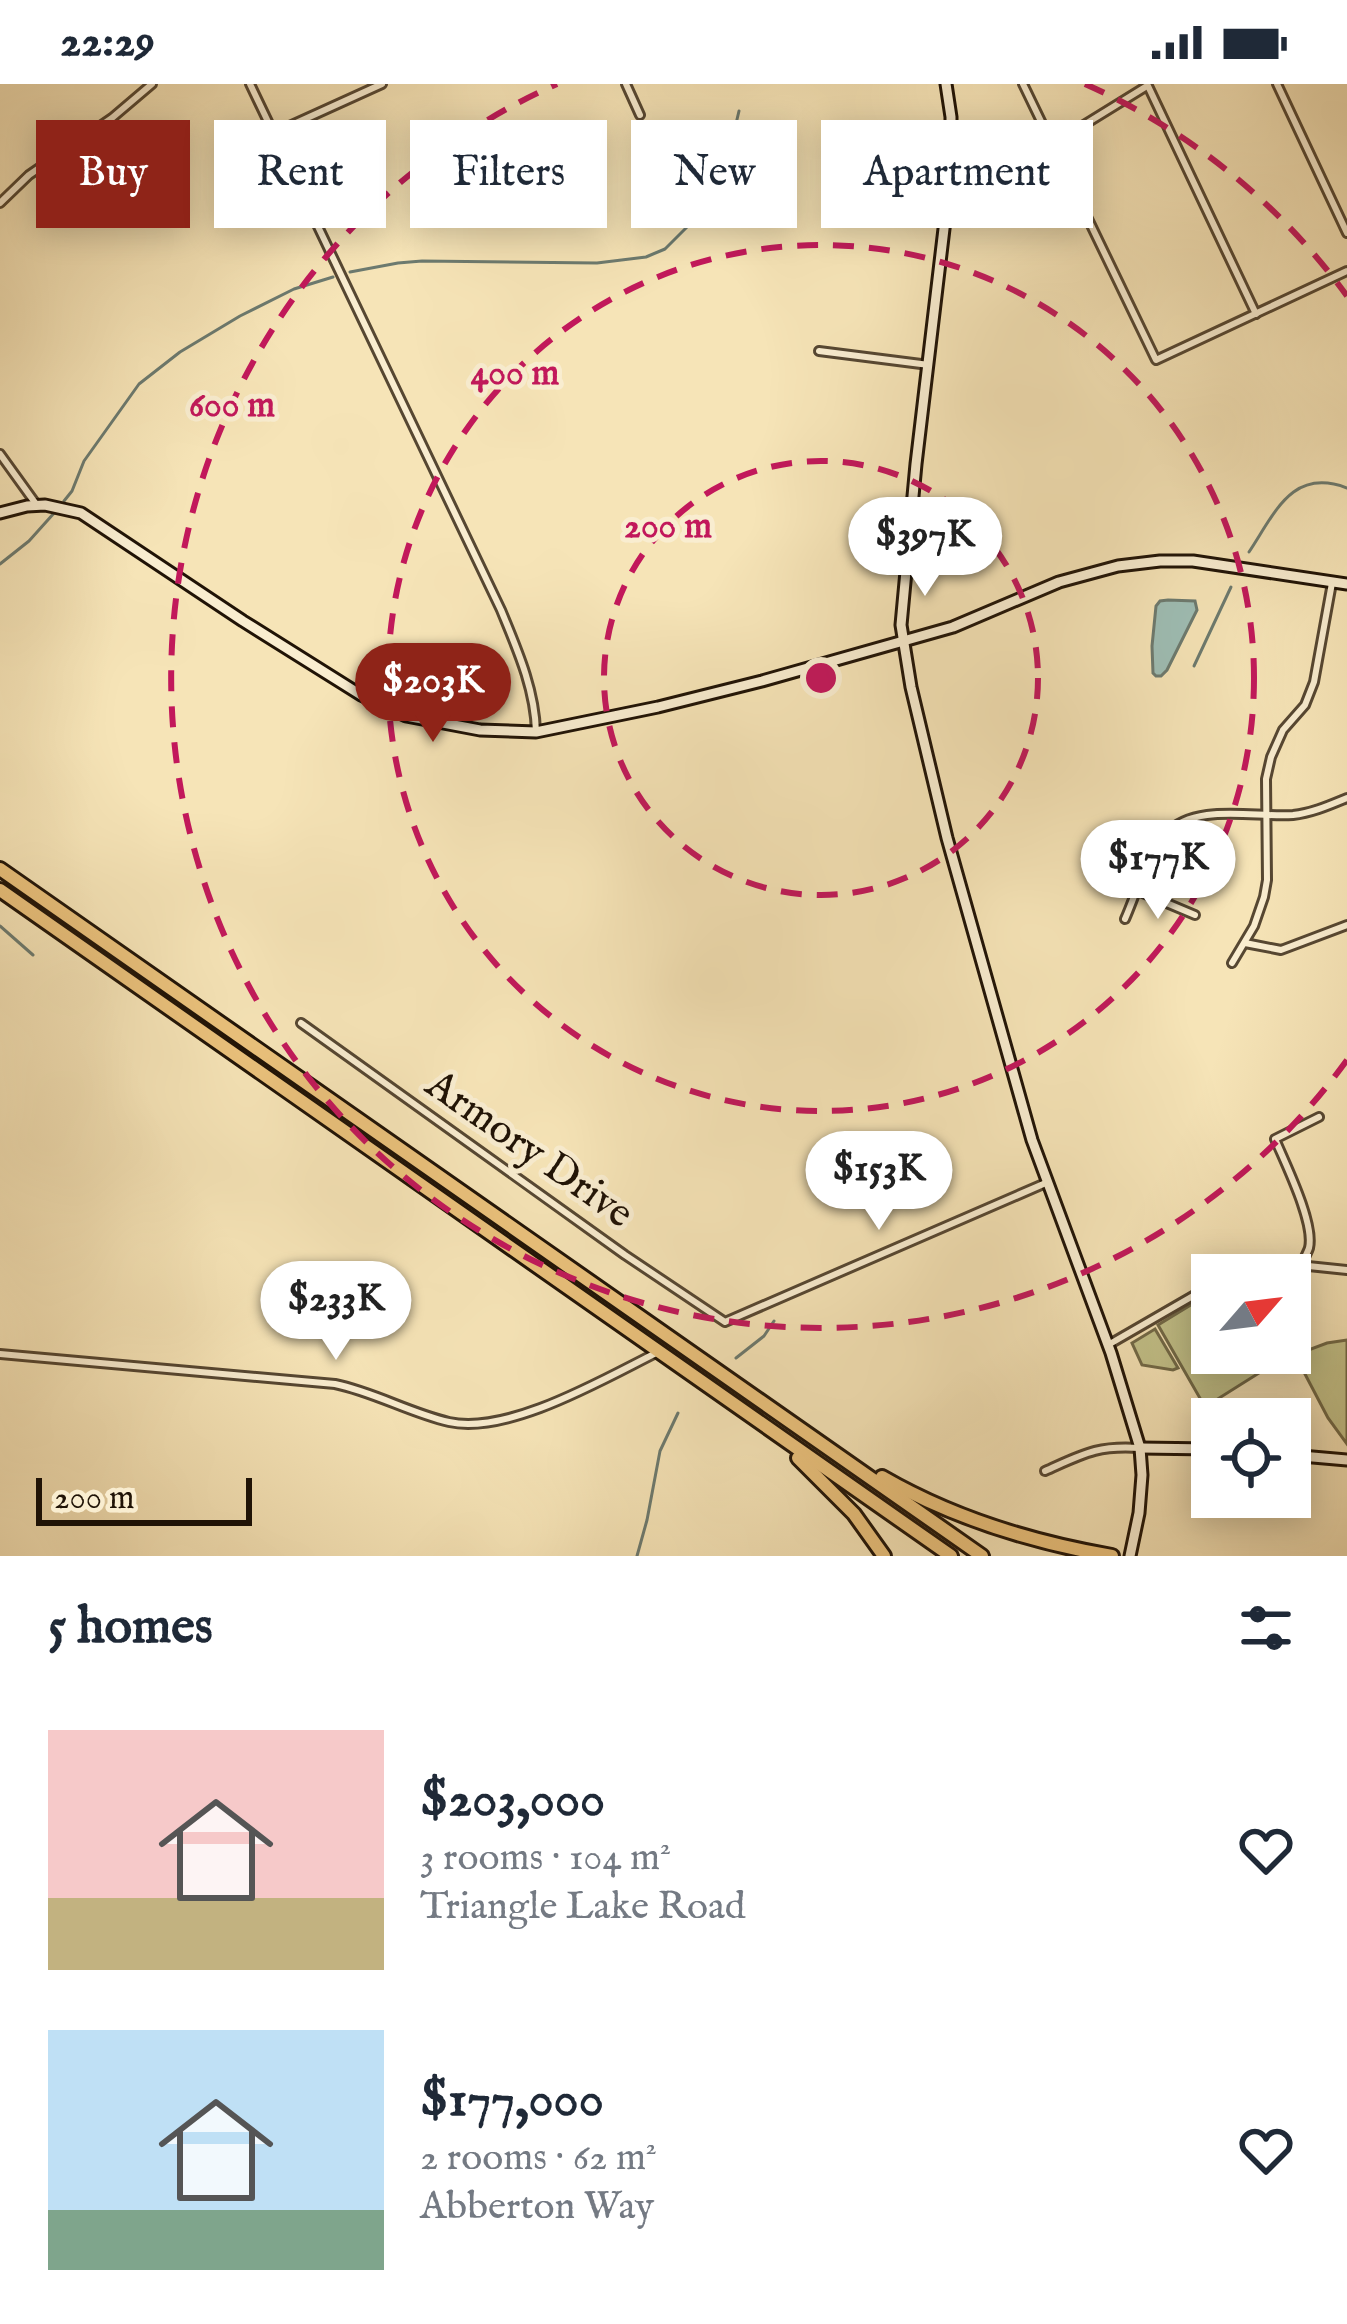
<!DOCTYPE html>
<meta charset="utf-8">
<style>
body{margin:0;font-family:"IM FELL English",serif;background:#f6f6f7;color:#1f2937;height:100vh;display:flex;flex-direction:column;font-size:45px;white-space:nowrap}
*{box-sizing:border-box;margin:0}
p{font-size:39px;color:#747a83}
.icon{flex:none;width:66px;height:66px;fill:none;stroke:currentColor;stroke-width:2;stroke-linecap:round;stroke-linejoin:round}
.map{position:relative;height:1472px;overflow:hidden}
.details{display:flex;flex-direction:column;background:#fff;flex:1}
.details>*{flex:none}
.guide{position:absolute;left:36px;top:36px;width:1275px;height:108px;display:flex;gap:24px}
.needle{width:78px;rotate:62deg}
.controls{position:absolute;left:1191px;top:1170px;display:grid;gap:24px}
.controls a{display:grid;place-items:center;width:120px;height:120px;border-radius:0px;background:#fff;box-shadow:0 6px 30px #0003;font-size:60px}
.scale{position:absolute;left:36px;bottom:30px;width:216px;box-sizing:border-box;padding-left:12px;border:6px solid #201306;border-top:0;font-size:33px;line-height:42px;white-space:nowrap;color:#201306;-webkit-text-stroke:9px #f9edd0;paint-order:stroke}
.price{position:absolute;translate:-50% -102px;padding:0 27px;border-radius:42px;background:#fff;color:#222;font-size:39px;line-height:78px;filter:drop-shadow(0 3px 6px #0008)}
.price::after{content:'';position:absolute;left:50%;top:72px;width:36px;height:27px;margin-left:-18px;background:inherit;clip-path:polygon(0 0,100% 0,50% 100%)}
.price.active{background:#8f2418;color:#fff}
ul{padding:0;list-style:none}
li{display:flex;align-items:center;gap:36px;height:300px;padding:0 48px}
li span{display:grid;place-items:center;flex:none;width:336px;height:240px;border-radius:0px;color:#555}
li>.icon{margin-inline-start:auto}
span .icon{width:144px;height:144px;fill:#fffc;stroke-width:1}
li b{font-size:51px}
h2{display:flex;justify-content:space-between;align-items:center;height:144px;padding:0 48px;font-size:51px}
.chip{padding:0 42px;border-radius:0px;background:#fff;box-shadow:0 6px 30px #0003;font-size:42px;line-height:108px}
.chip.active{background:#8f2418;color:#fff}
.status{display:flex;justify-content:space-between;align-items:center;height:84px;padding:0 60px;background:#fff;direction:ltr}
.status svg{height:33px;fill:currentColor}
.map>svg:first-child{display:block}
.green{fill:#c3c28a;stroke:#726a48;stroke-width:3}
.water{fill:#9ebeb5;stroke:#6c7a6f;stroke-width:3}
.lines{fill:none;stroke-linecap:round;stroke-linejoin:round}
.stream{stroke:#6c7a6f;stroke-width:3}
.street-casing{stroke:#564732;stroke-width:12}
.secondary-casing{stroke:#201306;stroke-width:15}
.highway-casing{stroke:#201306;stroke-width:18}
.street{stroke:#f9edd0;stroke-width:6}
.secondary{stroke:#f9edd0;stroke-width:9}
.highway{stroke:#ebc27c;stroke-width:12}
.ring{fill:none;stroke:#c2185b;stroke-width:6;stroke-dasharray:21 15}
.labels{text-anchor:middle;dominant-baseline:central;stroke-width:10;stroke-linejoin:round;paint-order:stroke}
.street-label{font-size:42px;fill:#201306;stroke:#f9edd0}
.centre{fill:#c2185b;stroke:#f9edd0;stroke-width:6}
.ring-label{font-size:36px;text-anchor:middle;font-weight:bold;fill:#c2185b;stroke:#f9edd0;stroke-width:10;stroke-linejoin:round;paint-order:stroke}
</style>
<div class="status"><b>22:29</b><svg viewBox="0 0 49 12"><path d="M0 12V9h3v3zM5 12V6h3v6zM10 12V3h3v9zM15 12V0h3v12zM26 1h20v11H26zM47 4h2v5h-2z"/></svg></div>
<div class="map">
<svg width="1347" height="1472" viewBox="0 0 1347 1472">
<rect width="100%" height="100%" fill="#f6e4b7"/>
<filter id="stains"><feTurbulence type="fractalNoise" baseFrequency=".00167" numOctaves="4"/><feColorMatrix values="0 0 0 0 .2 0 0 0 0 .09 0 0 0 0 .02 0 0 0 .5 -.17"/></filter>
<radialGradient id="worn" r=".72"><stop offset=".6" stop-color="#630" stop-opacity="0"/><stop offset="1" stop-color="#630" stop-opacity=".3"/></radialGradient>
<g class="green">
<polygon points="1212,1208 1212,1269 1249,1269 1259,1289 1205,1323 1158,1241"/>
<polygon points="1155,1245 1178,1284 1173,1286 1142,1281 1132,1259"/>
<polygon points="1347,1256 1347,1360 1328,1334 1295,1271 1327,1259"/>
</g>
<polygon class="water" points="1168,516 1195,517 1197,526 1167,586 1161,592 1156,592 1153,589 1152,562 1156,522 1160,517"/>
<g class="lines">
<g class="stream">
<polyline points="350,188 398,179 422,177 597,179 646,173 665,165 707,123 724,90 739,27"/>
<polyline points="64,417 72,407 84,377 139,300 180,268 240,232 294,205 333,193"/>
<path d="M1249,468C1275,429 1292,383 1347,404"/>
<polyline points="0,480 29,457 55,428"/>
<polyline points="1194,582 1231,503"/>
<polyline points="0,842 33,871"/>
<polyline points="736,1274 764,1252 774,1237"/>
<polyline points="637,1472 647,1436 660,1367 678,1329"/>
</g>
<g class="street-casing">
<g id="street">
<path d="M250,0L501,526C517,565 535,605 536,648"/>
<polyline points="626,0 640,31"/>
<polyline points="1023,0 1156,276 1347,187"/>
<polyline points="1277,0 1347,149"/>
<polyline points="1148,2 1256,230"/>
<polyline points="274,49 382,0"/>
<polyline points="1053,60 1147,2"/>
<polyline points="0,119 29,91 112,34 152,0"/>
<polyline points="819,267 929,281"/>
<polyline points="0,370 36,420"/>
<polyline points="1138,807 1195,831"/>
<path d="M1125,835C1137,808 1146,772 1166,750C1195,718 1255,734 1293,731C1312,729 1330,721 1347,714"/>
<polyline points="1245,859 1281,866 1347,841"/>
<polyline points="1232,879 1254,842 1264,813 1267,796 1266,695 1271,673 1283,646 1305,621 1314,598 1332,499"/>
<polyline points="301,939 625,1171 725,1238 1048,1098"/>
<path d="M1301,1182C1303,1176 1307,1170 1309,1164C1315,1139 1285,1079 1275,1055L1319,1033"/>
<polyline points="1229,1191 1260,1177 1347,1186"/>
<polyline points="1108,1261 1212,1201"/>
<path d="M0,1270L335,1300C374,1308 410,1329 449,1338C508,1351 602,1296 656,1269"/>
<path d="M1045,1387C1083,1370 1097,1361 1140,1364"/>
</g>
</g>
<g class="secondary-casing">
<g id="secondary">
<polyline points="946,0 951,33 951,86 916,380 901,541 911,603 947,754 1032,1056 1111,1269 1140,1364 1142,1391 1139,1429 1130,1472"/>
<polyline points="0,429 27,422 45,421 81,429 243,537 361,611 406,632 480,646 536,648 658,623 762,597 953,543 1059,498 1118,482 1160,477 1193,477 1347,500"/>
<polyline points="1140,1364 1212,1365"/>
<polyline points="1290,1371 1347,1376"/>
</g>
</g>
<g class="highway-casing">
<g id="highway">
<polyline points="0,785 982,1472"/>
<polyline points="0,806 951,1472"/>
<polyline points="798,1374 854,1430 884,1472"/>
<path d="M882,1393C953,1434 1031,1458 1112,1472"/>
</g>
</g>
<use href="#street" class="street"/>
<use href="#secondary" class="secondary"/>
<use href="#highway" class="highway"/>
</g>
<g class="ring">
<circle cx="821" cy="594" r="217"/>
<circle cx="821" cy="594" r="433"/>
<path d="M1347 976A650 650 0 1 1 557 0M1085 0A650 650 0 0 1 1347 212"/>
</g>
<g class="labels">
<g class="street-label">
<text transform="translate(529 1066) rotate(35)">Armory Drive</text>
</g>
</g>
<circle cx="821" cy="594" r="18" class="centre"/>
<g class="ring-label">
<text x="515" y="300">400 m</text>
<text x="232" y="332">600 m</text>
<text x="668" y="453">200 m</text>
</g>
<rect width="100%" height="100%" filter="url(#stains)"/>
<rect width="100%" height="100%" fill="url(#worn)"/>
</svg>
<div class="controls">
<a><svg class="needle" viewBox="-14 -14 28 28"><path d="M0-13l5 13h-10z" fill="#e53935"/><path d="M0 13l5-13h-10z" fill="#747a83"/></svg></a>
<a><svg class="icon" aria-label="locate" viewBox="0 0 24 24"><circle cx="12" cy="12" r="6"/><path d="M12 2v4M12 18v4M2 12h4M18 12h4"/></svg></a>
</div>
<div class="scale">200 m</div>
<b class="price" style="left:925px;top:515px">$397K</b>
<b class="price active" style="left:433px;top:661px">$203K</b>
<b class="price" style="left:1158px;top:838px">$177K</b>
<b class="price" style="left:879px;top:1149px">$153K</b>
<b class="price" style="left:336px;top:1279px">$233K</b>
<div class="guide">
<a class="chip active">Buy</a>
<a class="chip">Rent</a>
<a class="chip">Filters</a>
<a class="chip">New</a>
<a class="chip">Apartment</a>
</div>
</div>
<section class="details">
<h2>5 homes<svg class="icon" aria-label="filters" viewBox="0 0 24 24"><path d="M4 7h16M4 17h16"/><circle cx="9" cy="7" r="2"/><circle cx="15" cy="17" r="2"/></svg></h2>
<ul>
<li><span style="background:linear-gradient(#f6c9c9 70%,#c2b280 0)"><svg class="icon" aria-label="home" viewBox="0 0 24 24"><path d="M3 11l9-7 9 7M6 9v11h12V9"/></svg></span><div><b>$203,000</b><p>3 rooms · 104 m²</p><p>Triangle Lake Road</p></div><svg class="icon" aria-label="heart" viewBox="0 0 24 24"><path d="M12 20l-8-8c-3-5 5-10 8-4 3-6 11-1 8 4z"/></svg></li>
<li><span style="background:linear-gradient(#bfe0f5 75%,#7fa58c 0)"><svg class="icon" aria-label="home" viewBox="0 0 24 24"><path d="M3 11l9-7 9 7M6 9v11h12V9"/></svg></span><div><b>$177,000</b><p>2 rooms · 62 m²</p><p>Abberton Way</p></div><svg class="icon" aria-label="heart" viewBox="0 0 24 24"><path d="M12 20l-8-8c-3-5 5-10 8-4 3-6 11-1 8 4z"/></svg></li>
</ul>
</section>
